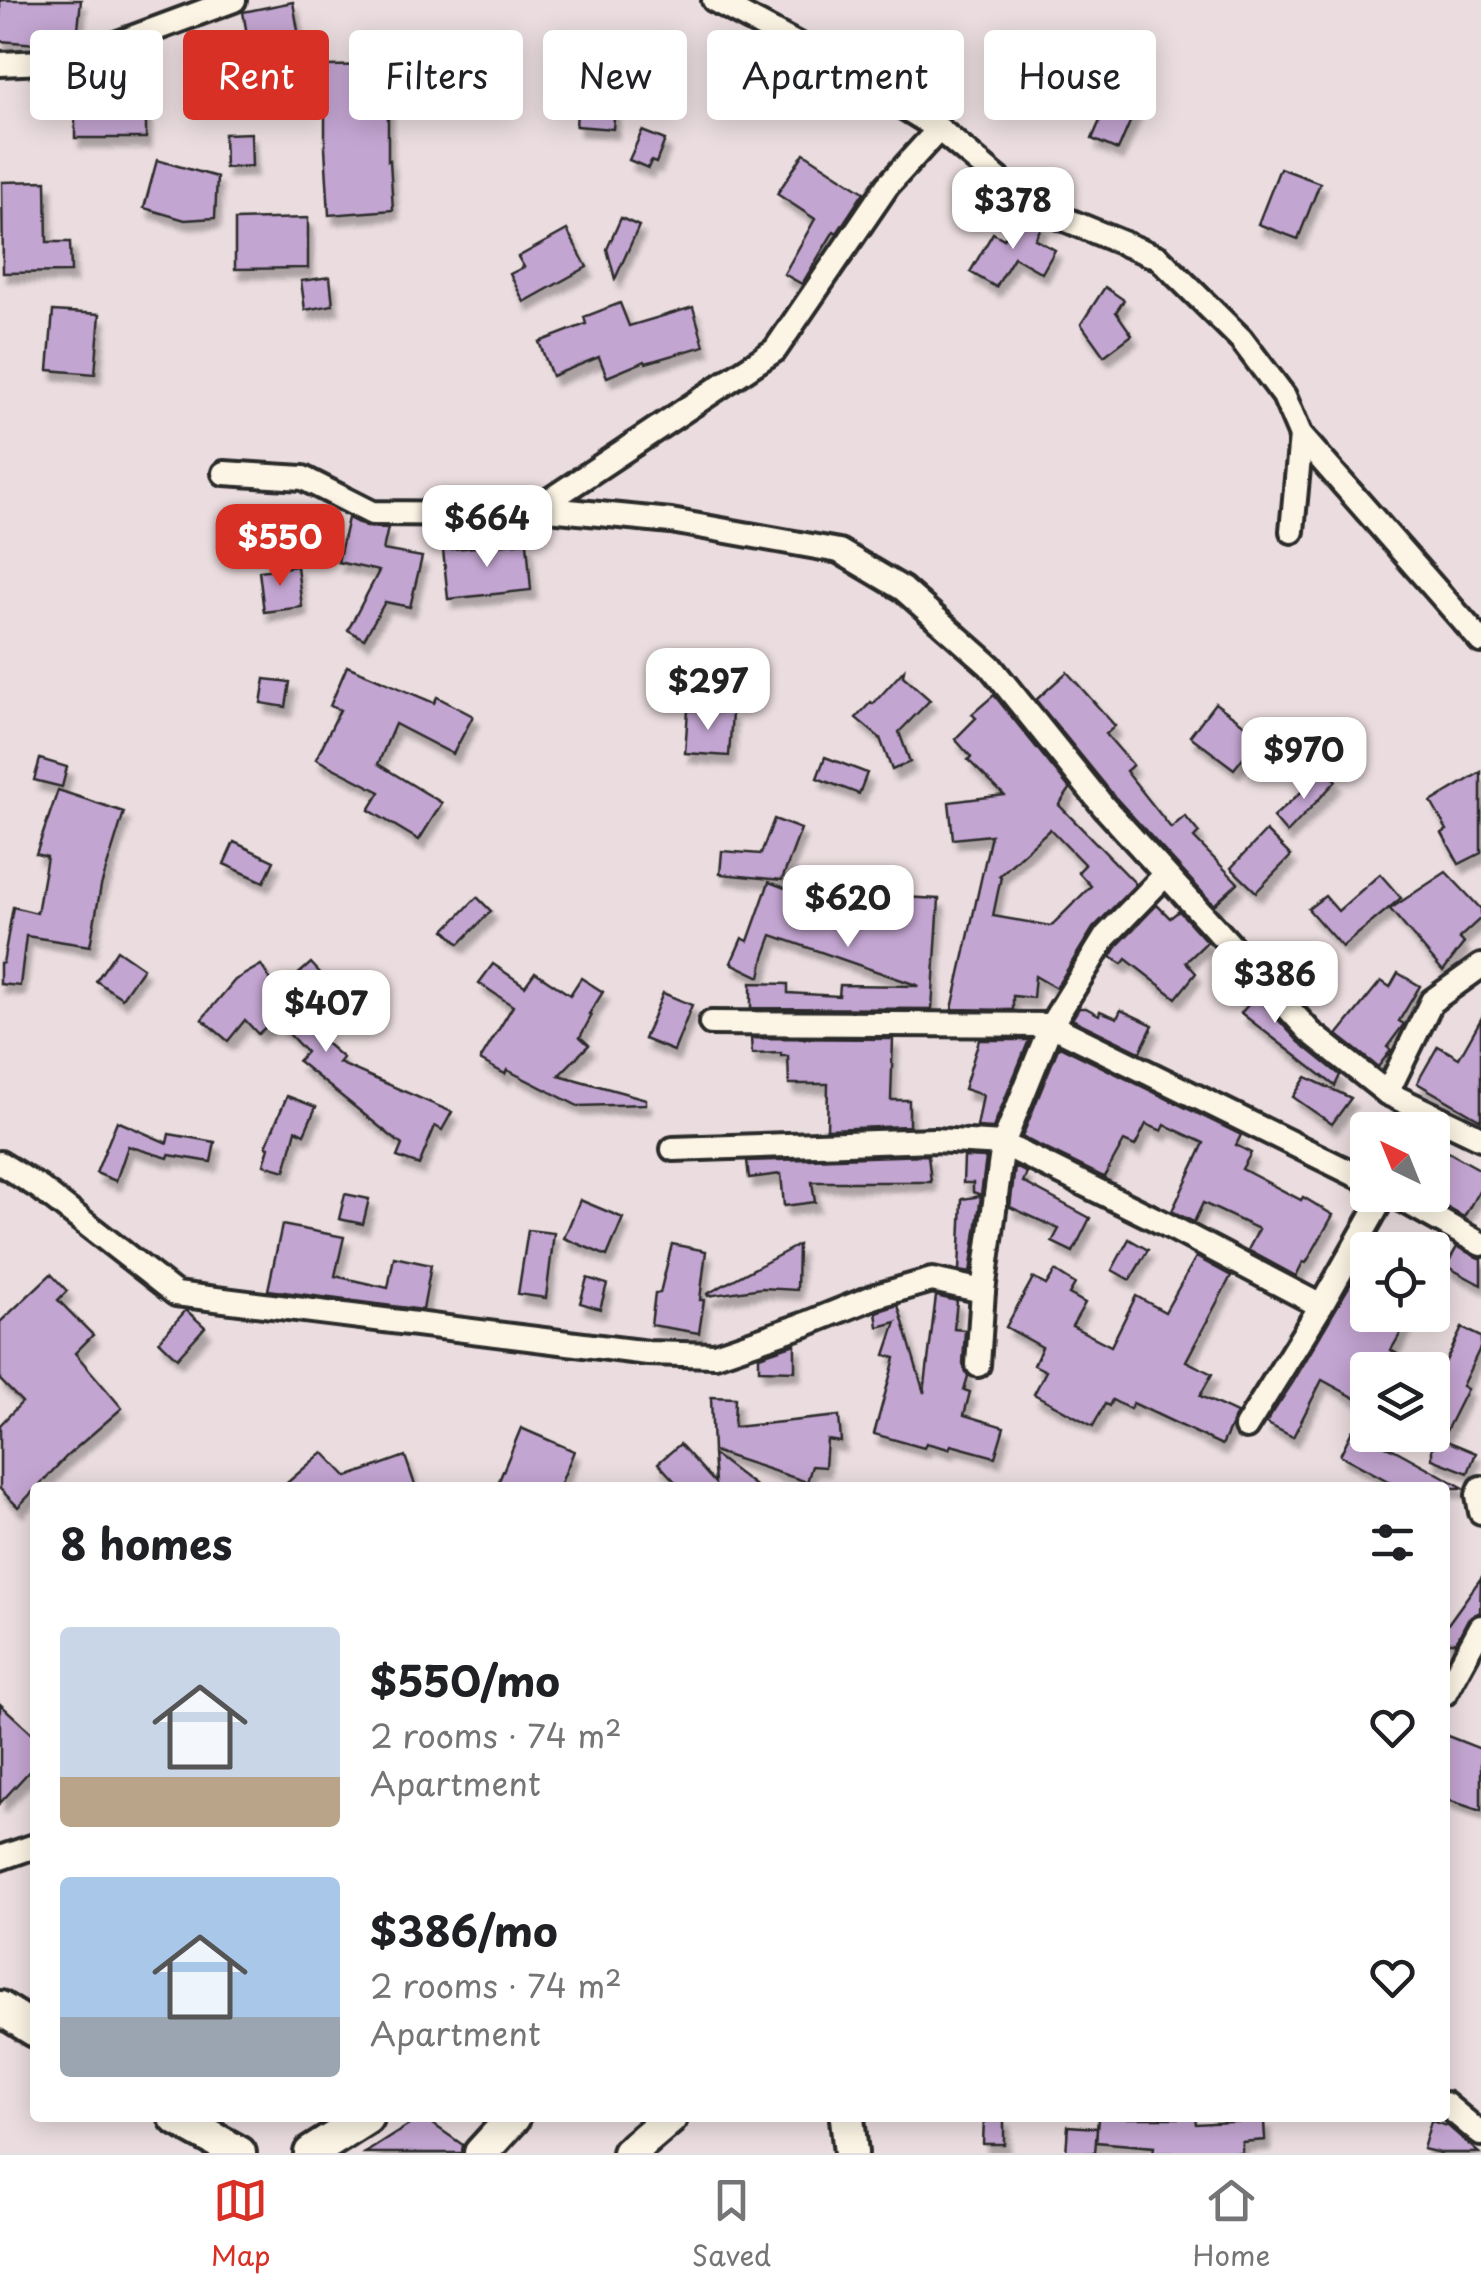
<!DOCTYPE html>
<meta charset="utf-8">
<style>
body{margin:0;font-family:"Playpen Sans",sans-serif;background:#f6f6f6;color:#202124;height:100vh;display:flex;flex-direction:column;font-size:38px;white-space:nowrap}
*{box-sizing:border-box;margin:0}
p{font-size:32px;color:#757577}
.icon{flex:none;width:55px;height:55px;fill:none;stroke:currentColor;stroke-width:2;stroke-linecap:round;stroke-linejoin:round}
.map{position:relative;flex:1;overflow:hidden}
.drawer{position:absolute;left:30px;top:1482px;width:1420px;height:640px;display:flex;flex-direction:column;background:#fff;border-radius:10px;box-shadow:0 5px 25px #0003}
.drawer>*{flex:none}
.hud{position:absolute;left:30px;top:30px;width:1422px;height:90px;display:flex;gap:20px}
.needle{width:65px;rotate:317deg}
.tools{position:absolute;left:1350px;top:1112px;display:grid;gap:20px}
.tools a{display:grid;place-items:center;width:100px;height:100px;border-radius:10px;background:#fff;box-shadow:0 5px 25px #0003;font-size:50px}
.price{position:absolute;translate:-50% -85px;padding:0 22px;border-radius:20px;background:#fff;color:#222;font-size:32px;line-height:65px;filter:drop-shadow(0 2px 5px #0008)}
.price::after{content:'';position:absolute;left:50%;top:60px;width:30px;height:22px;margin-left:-15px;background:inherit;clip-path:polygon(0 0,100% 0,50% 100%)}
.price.current{background:#d93025;color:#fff}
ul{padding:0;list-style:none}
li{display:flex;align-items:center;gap:30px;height:250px;padding:0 30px}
li span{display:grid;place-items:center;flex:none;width:280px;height:200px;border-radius:10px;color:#555}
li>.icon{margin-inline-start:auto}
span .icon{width:120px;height:120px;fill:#fffc;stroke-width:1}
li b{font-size:42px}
h2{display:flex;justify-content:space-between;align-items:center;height:120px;padding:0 30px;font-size:42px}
.pill{padding:0 35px;border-radius:10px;background:#fff;box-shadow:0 5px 25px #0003;font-size:35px;line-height:90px}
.pill.current{background:#d93025;color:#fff}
.dock{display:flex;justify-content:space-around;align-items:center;height:140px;border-top:2px solid #e0e0e0;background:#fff;font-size:28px;color:#757577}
.dock a{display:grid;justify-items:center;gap:5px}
.dock .current{color:#d93025}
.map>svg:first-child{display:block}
.building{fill:#c3a5d1;stroke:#2b2b2b;stroke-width:2.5;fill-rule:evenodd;filter:url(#shadow)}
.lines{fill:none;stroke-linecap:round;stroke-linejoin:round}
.street-casing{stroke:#2b2b2b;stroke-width:30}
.secondary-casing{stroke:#2b2b2b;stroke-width:40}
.street{stroke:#fcf5e5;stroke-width:22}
.secondary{stroke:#fcf5e5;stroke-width:32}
</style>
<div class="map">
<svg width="1481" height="2153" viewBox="0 0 1481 2153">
<defs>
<filter id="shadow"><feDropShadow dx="5" dy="9" stdDeviation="2.5" flood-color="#0004"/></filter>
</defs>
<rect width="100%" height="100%" fill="#ebdddf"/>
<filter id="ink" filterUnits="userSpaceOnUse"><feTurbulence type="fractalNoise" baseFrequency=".01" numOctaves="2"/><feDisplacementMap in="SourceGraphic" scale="20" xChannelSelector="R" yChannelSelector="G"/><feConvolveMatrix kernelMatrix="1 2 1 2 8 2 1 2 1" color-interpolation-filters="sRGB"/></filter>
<g filter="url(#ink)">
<g class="building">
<polygon points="0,0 81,0 77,39 50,45 0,41"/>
<polygon points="293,2 303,59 253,68 243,12"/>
<polygon points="570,44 620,47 613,129 576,126 578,97 566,96"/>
<polygon points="388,65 388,161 390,160 393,210 329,215 325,148 325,66"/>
<rect x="75" y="71" width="71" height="67"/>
<polygon points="1114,88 1140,99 1118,150 1092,139"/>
<polygon points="642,131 665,140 656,163 651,161 648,168 629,160"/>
<polygon points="251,133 252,166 225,168 224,134"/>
<polygon points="804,153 864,192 837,233 834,231 802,284 784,274 815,219 777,194"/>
<polygon points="157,160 217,177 215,218 185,220 144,208"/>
<polygon points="1280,168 1320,183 1298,239 1258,224"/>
<polygon points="46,181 47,242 70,242 71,272 3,273 2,182"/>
<polygon points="1018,215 1042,226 1035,239 1055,250 1042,273 1014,257 996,287 970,272 993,233 1004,239"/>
<polygon points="308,218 308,268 235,269 235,220"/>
<polygon points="621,218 639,226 615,279 607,249"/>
<polygon points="567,230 587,267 524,302 510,274 524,267 518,257"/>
<polygon points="330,277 333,305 305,310 301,281"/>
<polygon points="1105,287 1124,300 1116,312 1132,335 1104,356 1081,324"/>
<polygon points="620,303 629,326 693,307 704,346 646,363 645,361 607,377 599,357 552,376 539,342 586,324 584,317"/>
<polygon points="53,311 100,314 95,374 48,370"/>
<polygon points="348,518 366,527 388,528 383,550 422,557 410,607 385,602 364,639 348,630 379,571 338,562"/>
<polygon points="527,542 531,590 448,599 443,550"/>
<polygon points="297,566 302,607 264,612 259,571"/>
<polygon points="347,666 434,703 437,697 473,716 453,754 395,724 378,764 442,803 419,840 369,810 380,792 316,759 340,710 330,706"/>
<polygon points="904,670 903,676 930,700 899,732 910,762 892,770 880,738 856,718 871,702 873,704"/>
<polygon points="1067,672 1115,726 1106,734 1133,765 1126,771 1171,828 1185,816 1199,833 1194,838 1238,883 1214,905 1115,797 1036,700"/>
<polygon points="265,679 290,682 286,707 261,703"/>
<path d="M994,695L1070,789L1059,805L1136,884L1093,928L1056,988L1035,976L1033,998L1013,996V1010L952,1009L991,835L953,839L949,802L1004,795L968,760L971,757L955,739L976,718L972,714ZM1050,829L1085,865L1078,872L1091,886L1051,926L993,916L1001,877L999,876Z"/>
<polygon points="1215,703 1260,736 1234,769 1190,736"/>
<polygon points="688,710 732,713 729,756 685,753"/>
<polygon points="825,757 867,773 859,794 817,778"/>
<polygon points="40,759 67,767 62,787 34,780"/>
<polygon points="1326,770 1336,781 1287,833 1273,817"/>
<polygon points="1481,772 1481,853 1459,864 1442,833 1447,830 1431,802"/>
<polygon points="58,790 124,812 101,886 90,946 26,936 20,986 0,984 0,963 3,963 13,907 37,913 47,857 36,854"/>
<polygon points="774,819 801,829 782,880 720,874 722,851 761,854"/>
<polygon points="1266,831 1291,856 1256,892 1231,868"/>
<polygon points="234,842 274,861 264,882 224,864"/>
<polygon points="1446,872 1481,909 1481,918 1459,938 1464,943 1443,971 1390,909"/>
<polygon points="1380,874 1401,898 1342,947 1308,909 1325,896 1338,911"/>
<polygon points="769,882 882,924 885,896 939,899 932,1009 751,1008 751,983 788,984 788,993 839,996 840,985 919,986 772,935 764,957 760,977 731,963 742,938 748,941"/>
<polygon points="477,897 491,911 459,944 445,930"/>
<polygon points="1157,905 1170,918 1179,911 1207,942 1186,962 1196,973 1176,998 1126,959 1122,964 1111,957 1118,945"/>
<polygon points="117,950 143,968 122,998 96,981"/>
<polygon points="311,963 333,987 298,1019 343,1058 339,1063 452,1112 442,1130 435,1126 419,1165 397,1157 402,1145 298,1061 306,1052 275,1019 258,1034 245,1020 228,1041 202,1019 235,980 261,965 278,992"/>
<polygon points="1225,963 1299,1042 1340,1075 1335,1086 1241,1013 1248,1005 1217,972"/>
<polygon points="493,964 525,986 535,972 570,995 581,978 603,992 589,1014 592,1015 580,1037 589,1045 559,1075 646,1099 646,1104 578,1106 507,1070 505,1074 480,1060 513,1006 479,983"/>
<polygon points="1398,973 1420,986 1399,1021 1404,1024 1387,1047 1391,1050 1378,1067 1337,1035 1381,981 1390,987"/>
<polygon points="663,993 692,1005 674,1051 644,1039"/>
<polygon points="1079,1008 1086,1008 1099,1015 1100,1011 1117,1018 1121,1010 1153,1025 1140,1052 1072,1019"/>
<polygon points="1481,1019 1481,1120 1417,1083 1438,1046 1459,1058"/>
<polygon points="751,1038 893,1039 891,1100 909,1100 909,1126 827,1129 828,1084 789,1084 788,1056 781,1056 781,1053 752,1054"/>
<polygon points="979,1040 1029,1040 993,1128 977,1127 983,1095 964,1089"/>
<polygon points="1059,1046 1241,1135 1236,1145 1251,1153 1242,1169 1301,1200 1303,1197 1333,1215 1306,1263 1303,1262 1296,1276 1248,1250 1259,1229 1203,1203 1194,1222 1172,1211 1204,1143 1165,1125 1162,1131 1146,1124 1135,1146 1124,1141 1104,1177 1022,1137"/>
<polygon points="1306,1077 1351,1098 1332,1124 1293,1097"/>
<polygon points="287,1096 316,1107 304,1134 296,1130 285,1171 264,1165 269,1147 266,1146"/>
<polygon points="117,1121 167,1143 169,1134 215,1142 211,1162 169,1155 168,1158 128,1146 116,1181 96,1173"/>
<polygon points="1432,1143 1481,1170 1481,1187 1464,1217 1432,1199"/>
<polygon points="928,1155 931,1182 812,1182 815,1202 784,1206 781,1174 749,1178 747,1161"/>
<polygon points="964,1157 986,1158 981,1195 973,1192 973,1183 963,1183"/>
<polygon points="1015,1167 1027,1173 1023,1182 1090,1218 1073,1252 1052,1242 1059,1229 1010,1207"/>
<polygon points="345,1194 369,1199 363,1224 339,1219"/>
<polygon points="981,1196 970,1273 959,1271 962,1199"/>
<polygon points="580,1200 623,1218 607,1256 564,1238"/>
<polygon points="282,1225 344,1237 335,1276 388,1288 394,1257 431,1265 423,1310 268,1290"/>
<polygon points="528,1230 554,1233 546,1298 518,1294"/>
<polygon points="1129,1239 1148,1250 1130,1280 1112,1270"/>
<polygon points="672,1244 706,1251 700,1300 704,1300 699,1333 651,1325 655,1293 660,1293"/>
<polygon points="798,1245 797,1290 762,1288 708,1296 707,1294"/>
<polygon points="1457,1247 1481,1259 1481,1285 1446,1266"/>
<polygon points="1368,1254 1368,1315 1411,1315 1391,1350 1423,1370 1368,1370 1368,1405 1322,1380 1293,1437 1266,1423 1293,1382"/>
<polygon points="1196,1257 1231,1276 1186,1361 1212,1374 1200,1396 1237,1413 1222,1445 1133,1403 1130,1409 1112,1400 1109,1406 1105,1404 1093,1426 1034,1394 1046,1371 1034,1365 1042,1347 1006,1327 1033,1278 1046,1285 1055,1271 1075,1284 1069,1294 1085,1303 1072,1326 1111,1346 1136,1296 1165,1312"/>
<polygon points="51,1274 67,1291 58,1300 93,1335 75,1353 122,1408 67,1456 18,1507 0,1489 0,1425 22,1402 0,1380 0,1322"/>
<polygon points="587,1278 607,1284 600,1309 580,1303"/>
<polygon points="936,1296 957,1301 954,1329 965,1330 963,1364 968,1376 964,1390 970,1392 964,1415 1004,1427 995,1457 951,1445 949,1449 926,1443 924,1448 874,1434 895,1358 885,1355 896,1322 878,1327 876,1312 898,1305 924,1393"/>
<polygon points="186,1310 205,1327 177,1358 159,1341"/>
<polygon points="1462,1328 1481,1337 1481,1346 1462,1386 1467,1389 1442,1439 1476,1453 1468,1473 1432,1459 1432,1374 1438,1377"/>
<polygon points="795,1344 795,1371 759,1370 759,1356"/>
<polygon points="711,1397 735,1398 734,1427 839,1416 841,1442 827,1440 825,1467 812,1466 807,1482 713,1451"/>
<polygon points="521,1428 574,1451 559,1488 496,1488"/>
<polygon points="1352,1431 1395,1450 1464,1488 1401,1488 1340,1455"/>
<polygon points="680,1444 715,1483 713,1454 758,1488 681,1488 658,1463"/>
<polygon points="323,1452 347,1477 405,1456 416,1488 281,1488"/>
<polygon points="1481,1578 1480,1612 1468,1619 1456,1642 1445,1642 1445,1628"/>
<polygon points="0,1704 35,1736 35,1765 0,1803"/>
<polygon points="1445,1735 1481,1749 1481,1811 1445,1799"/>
<polygon points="420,2118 424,2118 463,2145 462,2153 365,2153"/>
<polygon points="984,2118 1004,2118 1004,2144 983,2144"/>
<polygon points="1098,2118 1195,2118 1196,2124 1264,2120 1265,2140 1242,2142 1242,2153 1153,2153 1154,2147 1096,2142"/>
<polygon points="1431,2121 1448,2126 1479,2153 1440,2153 1423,2149"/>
<polygon points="1068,2126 1097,2128 1095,2153 1066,2153"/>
</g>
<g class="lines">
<g class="street-casing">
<g id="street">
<polyline points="714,0 839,67 939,129 1028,204 1159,258 1241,339 1284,396 1301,436 1481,641"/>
<polyline points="0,64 43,62 99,50 234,0"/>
<polyline points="224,473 303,478 372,513 495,514 538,508 671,521 839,551 903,589 990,666 1104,807 1310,1032 1387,1093 1481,1138"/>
<polyline points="538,508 775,350 887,186 939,129"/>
<polyline points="1292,531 1301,436"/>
<polyline points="711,1023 1051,1025 1368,1181"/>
<polyline points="1387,1093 1432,1001 1481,966"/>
<polyline points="673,1149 934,1140 1003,1144 1163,1223 1321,1306"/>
<polyline points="0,1163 40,1188 176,1294 648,1353 715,1355 806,1324 876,1296 932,1280 983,1291"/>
<polyline points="1394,1195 1481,1244"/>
<polyline points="978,1365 983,1291 1003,1144 1051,1025 1106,936 1165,875"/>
<polyline points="1246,1427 1321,1306 1384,1195"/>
<polyline points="1481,1488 1478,1495 1481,1512"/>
<polyline points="1445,1693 1481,1627"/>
<polyline points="0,1858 35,1846"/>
<polyline points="1445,2104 1481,2134"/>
</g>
</g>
<g class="secondary-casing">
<g id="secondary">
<polyline points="0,2008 35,2030"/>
<polyline points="176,2118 239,2153"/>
<polyline points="847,2118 851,2153"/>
<polyline points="311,2153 366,2118"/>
<polyline points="481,2153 513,2118"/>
<polyline points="629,2153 670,2118"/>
</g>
</g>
<use href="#street" class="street"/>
<use href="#secondary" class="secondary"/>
</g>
</g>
</svg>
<div class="tools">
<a><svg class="needle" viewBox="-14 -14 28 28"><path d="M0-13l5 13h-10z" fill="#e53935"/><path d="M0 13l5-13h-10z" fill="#757577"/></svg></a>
<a><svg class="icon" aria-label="locate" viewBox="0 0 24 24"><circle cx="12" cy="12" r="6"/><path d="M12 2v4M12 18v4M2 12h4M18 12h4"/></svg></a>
<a><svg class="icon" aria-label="layers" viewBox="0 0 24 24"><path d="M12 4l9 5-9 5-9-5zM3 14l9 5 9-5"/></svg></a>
</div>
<b class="price" style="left:1013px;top:252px">$378</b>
<b class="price" style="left:487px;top:570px">$664</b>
<b class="price current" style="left:280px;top:589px">$550</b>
<b class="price" style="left:708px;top:733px">$297</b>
<b class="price" style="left:1304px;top:802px">$970</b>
<b class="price" style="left:848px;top:950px">$620</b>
<b class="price" style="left:1275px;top:1026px">$386</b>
<b class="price" style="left:326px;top:1055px">$407</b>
<div class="hud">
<a class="pill">Buy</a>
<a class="pill current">Rent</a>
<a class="pill">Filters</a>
<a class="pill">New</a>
<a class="pill">Apartment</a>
<a class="pill">House</a>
</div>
<section class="drawer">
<h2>8 homes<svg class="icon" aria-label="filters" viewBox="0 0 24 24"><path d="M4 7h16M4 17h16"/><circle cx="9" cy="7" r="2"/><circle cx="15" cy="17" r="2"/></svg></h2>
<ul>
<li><span style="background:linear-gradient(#c9d6e8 75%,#b9a48a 0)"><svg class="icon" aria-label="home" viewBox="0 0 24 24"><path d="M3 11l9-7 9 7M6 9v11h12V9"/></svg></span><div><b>$550/mo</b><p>2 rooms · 74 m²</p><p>Apartment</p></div><svg class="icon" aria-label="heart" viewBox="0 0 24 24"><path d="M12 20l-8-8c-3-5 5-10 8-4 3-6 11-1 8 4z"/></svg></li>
<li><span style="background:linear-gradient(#a9c7e8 70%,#9aa5b1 0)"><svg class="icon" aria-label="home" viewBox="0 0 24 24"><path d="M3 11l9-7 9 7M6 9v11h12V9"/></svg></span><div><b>$386/mo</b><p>2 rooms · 74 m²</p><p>Apartment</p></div><svg class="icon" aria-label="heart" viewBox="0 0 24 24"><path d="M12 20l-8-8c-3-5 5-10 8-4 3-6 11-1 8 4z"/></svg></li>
</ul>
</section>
</div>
<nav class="dock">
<a class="current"><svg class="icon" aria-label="map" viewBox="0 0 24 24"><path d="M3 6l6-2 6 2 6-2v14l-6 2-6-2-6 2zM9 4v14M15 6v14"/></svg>Map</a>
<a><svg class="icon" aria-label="saved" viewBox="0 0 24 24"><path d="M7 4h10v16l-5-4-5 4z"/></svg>Saved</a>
<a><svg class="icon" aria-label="home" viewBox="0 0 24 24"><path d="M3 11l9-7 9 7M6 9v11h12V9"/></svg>Home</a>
</nav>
